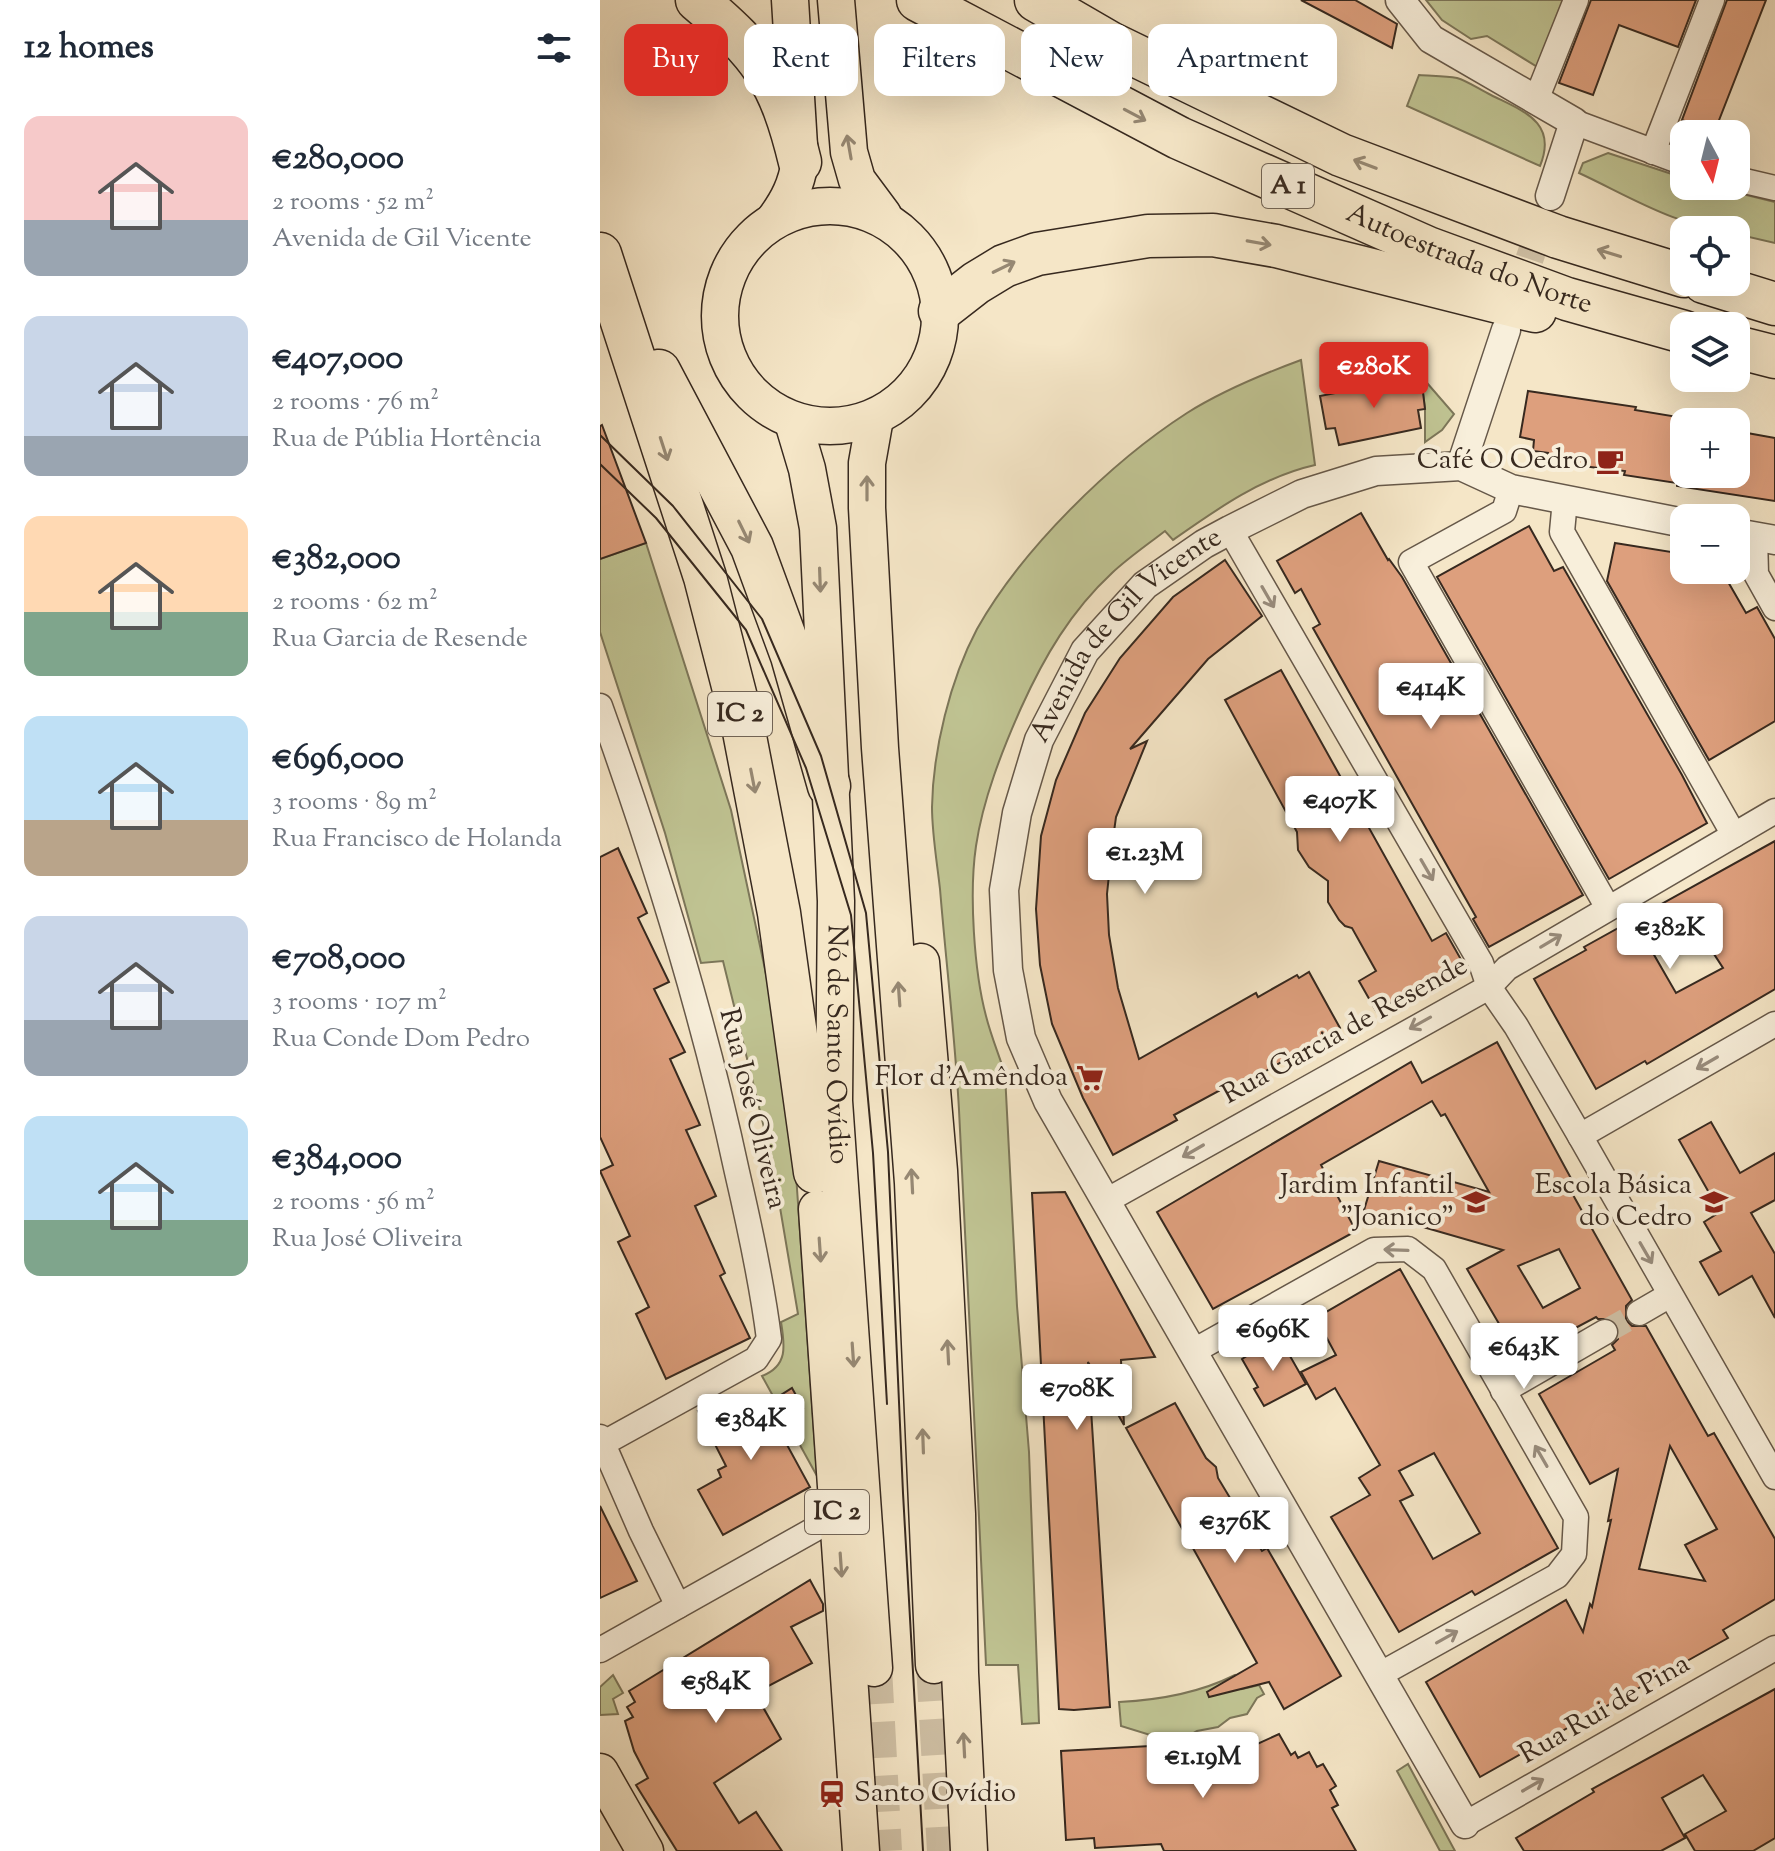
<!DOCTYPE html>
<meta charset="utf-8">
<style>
body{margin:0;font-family:"Sorts Mill Goudy",serif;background:#f2f2f3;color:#1f2937;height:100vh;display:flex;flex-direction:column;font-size:30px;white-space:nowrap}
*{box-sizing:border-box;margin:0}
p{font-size:26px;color:#747a83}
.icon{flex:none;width:44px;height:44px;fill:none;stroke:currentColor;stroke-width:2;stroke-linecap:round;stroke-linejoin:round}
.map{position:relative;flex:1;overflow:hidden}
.side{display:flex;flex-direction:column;background:#fff;width:600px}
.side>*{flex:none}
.hud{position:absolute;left:24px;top:24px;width:760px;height:72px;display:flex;gap:16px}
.needle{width:52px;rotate:173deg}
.controls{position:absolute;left:1070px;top:120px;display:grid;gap:16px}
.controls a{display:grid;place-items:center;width:80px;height:80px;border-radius:16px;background:#fff;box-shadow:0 8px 32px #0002;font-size:40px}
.price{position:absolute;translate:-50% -68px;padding:0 18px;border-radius:8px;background:#fff;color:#222;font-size:26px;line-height:52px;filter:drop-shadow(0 2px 4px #0008)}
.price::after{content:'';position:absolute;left:50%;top:48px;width:24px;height:18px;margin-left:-12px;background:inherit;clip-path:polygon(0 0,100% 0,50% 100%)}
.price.on{background:#d93025;color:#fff}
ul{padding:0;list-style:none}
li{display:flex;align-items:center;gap:24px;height:200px;padding:0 24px}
li span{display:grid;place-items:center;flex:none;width:224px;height:160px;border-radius:16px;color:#555}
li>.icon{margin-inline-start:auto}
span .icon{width:96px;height:96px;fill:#fffc;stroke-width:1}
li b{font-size:34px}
h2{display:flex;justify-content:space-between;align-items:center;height:96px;padding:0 24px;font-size:34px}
.chip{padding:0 28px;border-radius:16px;background:#fff;box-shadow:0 8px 32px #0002;font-size:28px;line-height:72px}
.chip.on{background:#d93025;color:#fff}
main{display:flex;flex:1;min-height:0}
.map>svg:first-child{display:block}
.green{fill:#c0c493;stroke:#7c7659;stroke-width:2}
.building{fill:#dd9f7d;stroke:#37291f;stroke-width:2;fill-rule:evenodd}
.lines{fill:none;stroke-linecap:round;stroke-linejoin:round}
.minor-tunnel{stroke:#cfc0a5;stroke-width:24;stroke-dasharray:24 12;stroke-linecap:butt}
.tertiary-tunnel{stroke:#cfc0a5;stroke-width:28;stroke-dasharray:28 14;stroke-linecap:butt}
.primary-tunnel{stroke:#cfc0a5;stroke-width:36;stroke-dasharray:36 18;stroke-linecap:butt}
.minor-casing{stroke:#665849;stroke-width:27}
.tertiary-casing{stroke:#665849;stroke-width:31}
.primary-casing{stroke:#37291f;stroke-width:39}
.motorway-casing{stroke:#37291f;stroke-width:45}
.minor{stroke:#f8efdb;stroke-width:24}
.tertiary{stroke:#f8efdb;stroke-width:28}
.primary{stroke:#f5e6c7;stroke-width:36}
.motorway{stroke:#f5e6c7;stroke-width:42}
.tram{stroke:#37291f;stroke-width:2}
.oneway{stroke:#968873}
.oneway2{stroke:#988c7d}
.labels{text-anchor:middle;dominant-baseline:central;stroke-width:8;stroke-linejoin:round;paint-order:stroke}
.shield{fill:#f8efdb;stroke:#716457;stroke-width:2}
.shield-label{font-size:26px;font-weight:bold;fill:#37291f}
.street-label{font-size:28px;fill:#37291f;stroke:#f8efdb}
.poi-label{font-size:28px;fill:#37291f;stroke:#f8efdb;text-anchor:end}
</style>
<main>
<section class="side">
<h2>12 homes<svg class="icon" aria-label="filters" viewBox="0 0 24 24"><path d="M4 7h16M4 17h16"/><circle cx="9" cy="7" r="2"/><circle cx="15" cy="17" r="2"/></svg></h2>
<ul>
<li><span style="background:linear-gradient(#f6c9c9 65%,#9aa5b1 0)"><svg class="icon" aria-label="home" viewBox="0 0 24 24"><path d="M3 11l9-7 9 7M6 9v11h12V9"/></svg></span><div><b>€280,000</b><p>2 rooms · 52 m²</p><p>Avenida de Gil Vicente</p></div></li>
<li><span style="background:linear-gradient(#c9d6e8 75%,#9aa5b1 0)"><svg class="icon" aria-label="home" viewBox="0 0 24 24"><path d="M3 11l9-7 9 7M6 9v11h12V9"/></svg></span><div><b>€407,000</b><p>2 rooms · 76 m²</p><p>Rua de Públia Hortência</p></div></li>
<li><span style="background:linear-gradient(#ffd9b3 60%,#7fa58c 0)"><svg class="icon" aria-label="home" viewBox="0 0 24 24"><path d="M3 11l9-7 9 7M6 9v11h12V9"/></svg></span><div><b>€382,000</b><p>2 rooms · 62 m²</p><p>Rua Garcia de Resende</p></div></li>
<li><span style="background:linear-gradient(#bfe0f5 65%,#b9a48a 0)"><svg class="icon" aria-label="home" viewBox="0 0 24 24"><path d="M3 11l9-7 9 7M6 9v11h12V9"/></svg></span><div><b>€696,000</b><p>3 rooms · 89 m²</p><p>Rua Francisco de Holanda</p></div></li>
<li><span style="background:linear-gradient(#c9d6e8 65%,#9aa5b1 0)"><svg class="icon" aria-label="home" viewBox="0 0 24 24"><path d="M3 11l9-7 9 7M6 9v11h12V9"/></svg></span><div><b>€708,000</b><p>3 rooms · 107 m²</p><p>Rua Conde Dom Pedro</p></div></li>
<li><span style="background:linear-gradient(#bfe0f5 65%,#7fa58c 0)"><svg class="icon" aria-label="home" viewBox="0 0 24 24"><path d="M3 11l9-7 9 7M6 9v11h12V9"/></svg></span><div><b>€384,000</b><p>2 rooms · 56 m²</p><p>Rua José Oliveira</p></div></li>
</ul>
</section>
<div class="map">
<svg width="1175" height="1851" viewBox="0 0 1175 1851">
<rect width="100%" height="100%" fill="#f5e6c7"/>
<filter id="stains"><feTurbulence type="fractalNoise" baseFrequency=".0025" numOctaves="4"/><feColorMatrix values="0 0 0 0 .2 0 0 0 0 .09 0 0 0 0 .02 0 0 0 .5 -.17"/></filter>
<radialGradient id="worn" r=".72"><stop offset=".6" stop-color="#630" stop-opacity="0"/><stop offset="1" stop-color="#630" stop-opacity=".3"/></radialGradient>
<g class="green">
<polygon points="826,0 965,0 939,68 887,36 871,39 842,20"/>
<path d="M819,75C831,76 845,76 857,78C868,81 880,90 891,95C923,111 958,122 940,166L807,106Z"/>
<path d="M1008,153L1084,178V186H1110L1175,202V243L1136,234V230C1081,230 1027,195 979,173L983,163Z"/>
<path d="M701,360L715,465C662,477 617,509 573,540L565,531C547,545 528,558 512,573C471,611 444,657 421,708C402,751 383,799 376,846C369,893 374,971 386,1016C391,1036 399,1055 405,1074L417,1306L429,1452L439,1723L422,1724L418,1665H386C377,1480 369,1295 359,1110C355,1036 346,962 340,889C337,862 332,834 332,807C333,750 350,680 377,629C422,549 511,462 587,413C622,391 663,374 701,360Z"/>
<polygon points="821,376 854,414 842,430 825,442 825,409"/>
<path d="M46,543L131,810L173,1007L192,1117L217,1476L162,1376C188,1366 185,1346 181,1322L198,1314L172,1160L123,961L101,963L65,833L0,632V559Z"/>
<polygon points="13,1675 23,1693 13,1699 18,1714 0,1715 0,1687"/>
<path d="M635,1675L642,1689L659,1685L664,1694L657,1698L647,1714L630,1718L618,1727L597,1731L576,1743L521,1726L519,1702C560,1700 599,1693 635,1675Z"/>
<polygon points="808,1764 855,1851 840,1851 797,1771"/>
</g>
<g class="building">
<polygon points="701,0 755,0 797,24 792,48"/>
<polygon points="991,0 1096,0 1078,47 1019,25 993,95 959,83"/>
<polygon points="1127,0 1166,0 1114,133 1082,120"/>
<polygon points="821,376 825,409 818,410 821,428 739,445 735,428 726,429 720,396"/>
<polygon points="928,391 1036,407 1035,410 1084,418 1084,474 1136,474 1136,431 1175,438 1175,501 1077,486 1077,483 1024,475 1025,471 948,462 948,453 933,451 934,440 920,437"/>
<polygon points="2,425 46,543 0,559 0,426"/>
<polygon points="761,513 788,560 789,559 802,577 983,895 889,947 873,919 876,917 713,628 720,624 701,589 695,593 677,561"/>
<polygon points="929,526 954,571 963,567 1082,775 1107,823 1009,879 837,577"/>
<polygon points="1015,543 1084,554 1084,570 1129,570 1127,580 1146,613 1157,607 1175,639 1175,721 1109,760 1007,581"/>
<polygon points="625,560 662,616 608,659 530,749 547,741 516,817 512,846 507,894 509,935 518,988 539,1059 656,993 658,997 697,975 699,978 709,972 740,1028 628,1093 624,1088 574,1115 577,1120 513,1155 483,1098 452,1024 440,965 436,909 441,836 456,780 485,713 520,658 573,597"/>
<polygon points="681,670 832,941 846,933 863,963 776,1011 759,981 776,971 752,928 745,926 739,920 728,902 728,881 709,867 698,850 697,832 625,700"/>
<path d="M1175,841V989L1047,1064L1045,1061L996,1089L934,979L986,950L984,947ZM1097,928L1123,968L1076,993L1053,953Z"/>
<polygon points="18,848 47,913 38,918 69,982 54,989 85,1052 70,1059 100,1125 86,1130 116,1196 95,1206 125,1273 120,1276 150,1338 66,1379 36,1314 49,1307 18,1242 30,1236 0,1171 13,1165 0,1137 0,857"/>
<path d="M897,1042L973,1182L968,1186L1032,1300L1026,1306V1320L1032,1326H1046L1108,1436L1114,1433L1175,1539V1599L1123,1630L1128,1638L880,1777L826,1682L966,1600L983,1632L990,1604L992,1607L1011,1520L1008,1521L1018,1469L990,1484L939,1394L1015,1350L1012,1345L1018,1339V1325L1012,1319H998L996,1317L919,1358L867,1269L903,1250L764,1210L779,1161L889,1192L845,1114L841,1116L832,1101L721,1165L756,1231L613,1309L557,1212L811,1062L822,1083ZM959,1249L980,1288L943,1308L918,1266ZM1070,1446L1117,1529L1085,1545L1105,1581L1039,1569Z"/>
<polygon points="1111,1122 1140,1173 1175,1153 1175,1200 1151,1213 1175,1254 1175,1318 1152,1276 1119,1295 1100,1262 1121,1251 1104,1222 1120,1212 1079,1140"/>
<polygon points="465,1192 555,1357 521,1360 524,1425 488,1362 510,1707 474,1710 459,1709 432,1193"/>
<path d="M800,1269L958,1548L875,1595L872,1591L799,1632L731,1517L770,1495L759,1478L780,1465L735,1388L716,1399L701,1372L736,1355L716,1318ZM834,1453L880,1533L833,1559L800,1501L813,1495L799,1471Z"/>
<polygon points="675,1344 680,1352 686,1349 706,1384 664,1406 654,1389 658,1387 642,1359 663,1346 666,1349"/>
<polygon points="192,1388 203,1408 182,1416 189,1428 180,1432 210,1487 123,1535 98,1490 121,1477 118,1470 126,1466 98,1411 122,1398 135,1424"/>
<polygon points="575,1403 606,1458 616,1467 618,1478 662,1551 667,1548 741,1676 684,1709 669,1682 609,1697 607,1692 657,1663 526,1428"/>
<polygon points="0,1506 37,1581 0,1598"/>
<polygon points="210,1580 223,1604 223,1611 191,1627 212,1663 155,1693 181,1739 114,1783 139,1823 156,1812 182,1851 77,1851 36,1785 48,1778 34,1751 25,1721 33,1717 27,1707 35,1702 29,1691"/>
<polygon points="1175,1689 1175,1838 1153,1851 1095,1851 1085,1834 1126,1811 1103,1775 1062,1798 1085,1838 1061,1851 924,1851 916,1838 994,1792 992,1789"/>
<polygon points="679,1734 691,1755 695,1752 698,1758 709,1752 717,1767 723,1764 736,1786 730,1790 738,1805 732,1808 756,1851 564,1851 561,1844 495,1848 494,1838 466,1840 461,1751 550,1746 553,1772 596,1749 601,1757 633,1741 649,1740 653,1746"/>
</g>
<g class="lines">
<polyline class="minor-tunnel" points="1005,1332 1039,1313"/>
<polyline class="tertiary-tunnel" points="916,299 945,213"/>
<g class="primary-tunnel">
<polyline points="334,1665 345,1851"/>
<polyline points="274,1668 284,1851"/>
</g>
<g class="minor-casing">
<g id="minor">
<polyline points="936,100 976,0"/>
<polyline points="974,122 1084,163"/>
<polyline points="1053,152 1112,0"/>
<polyline points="1136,179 1175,188"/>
<polyline points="911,489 904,511 811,562 1008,908"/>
<polyline points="965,500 962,532 1134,835"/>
<polyline points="630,530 881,963 889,987 916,1026 980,1136 1175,1477"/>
<polyline points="1155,536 1156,574 1175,608"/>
<path d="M0,706C55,859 103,1013 137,1172C150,1228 162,1283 169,1339L156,1359L2,1444"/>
<polyline points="980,1136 1175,1024"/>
<polyline points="506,1201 889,987 907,968 1175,811"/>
<polyline points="1039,1313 1070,1295"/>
<polyline points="592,1352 774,1250 808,1249 834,1269 976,1517 974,1554 957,1576 779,1675"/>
<polyline points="903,1391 1005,1332"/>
<polyline points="0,1437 41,1531 78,1606"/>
<polyline points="0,1650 215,1529"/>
<polyline points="865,1824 1175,1648"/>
</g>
</g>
<g class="tertiary-casing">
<g id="tertiary">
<polyline points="800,0 831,39 974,122 950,196"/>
<polyline points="861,466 906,330"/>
<polyline points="1136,533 1175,540"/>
<path id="s1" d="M865,1824L448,1101L421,1038L408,970L404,890L417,813L439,740L485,651L545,585L604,544L630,530L702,494L776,471L861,466L911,489L1084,523"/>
</g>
</g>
<g class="primary-casing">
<g id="primary">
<polyline points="236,0 249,152 257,180 283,215"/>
<circle cx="230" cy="316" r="110"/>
<path d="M175,219C189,200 196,185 200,162L190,0"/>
<polyline points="275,418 267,463 267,508 280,748 313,1183 334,1665"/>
<path id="s2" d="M193,422L207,469L218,528L236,901L234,1101L274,1668"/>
<polyline points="321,962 339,1171 357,1514 360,1673 369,1851"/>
<polyline points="217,1209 261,1851"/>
<polyline points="0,1772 45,1851"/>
</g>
</g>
<g class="motorway-casing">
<g id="motorway">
<path d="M97,0C161,54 180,79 200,162"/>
<path id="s3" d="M318,0L579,138L828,248L967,299L1084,332"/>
<polyline points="436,0 510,43 741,155 958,237 1084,276"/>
<polyline points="0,254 105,577 142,721 179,913 215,1172"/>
<polyline points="1104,282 1175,304"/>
<polyline points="340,311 376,283 404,266 437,254 548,236 613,235 676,246 935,311"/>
<polyline points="1136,347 1175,357"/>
<polyline points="59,371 152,547 192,656 229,786"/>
</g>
</g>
<use href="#minor" class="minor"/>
<use href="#tertiary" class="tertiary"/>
<use href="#primary" class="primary"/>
<use href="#motorway" class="motorway"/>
<g class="tram">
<polyline points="0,435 73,506 162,619 221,756 266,913 288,1152 303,1493 323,1851"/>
<polyline points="0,464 56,518 146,630 206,768 251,915 273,1153 287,1404"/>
</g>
</g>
<defs><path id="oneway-shaft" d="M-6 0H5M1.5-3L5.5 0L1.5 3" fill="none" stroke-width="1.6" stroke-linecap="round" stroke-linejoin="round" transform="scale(2)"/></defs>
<g class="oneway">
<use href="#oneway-shaft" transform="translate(535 115) rotate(28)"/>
<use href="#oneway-shaft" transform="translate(249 147) rotate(-100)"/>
<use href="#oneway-shaft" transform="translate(765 164) rotate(-159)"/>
<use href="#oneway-shaft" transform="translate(659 243) rotate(10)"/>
<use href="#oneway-shaft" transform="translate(1009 253) rotate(-163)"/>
<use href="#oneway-shaft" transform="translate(404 267) rotate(-26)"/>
<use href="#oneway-shaft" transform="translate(64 449) rotate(72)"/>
<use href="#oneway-shaft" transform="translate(267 488) rotate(-90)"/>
<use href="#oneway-shaft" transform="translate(144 532) rotate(64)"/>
<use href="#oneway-shaft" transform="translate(220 580) rotate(88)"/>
<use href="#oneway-shaft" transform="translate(153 781) rotate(79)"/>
<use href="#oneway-shaft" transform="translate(299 994) rotate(-94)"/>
<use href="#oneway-shaft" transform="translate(312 1181) rotate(-93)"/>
<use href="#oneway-shaft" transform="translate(220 1250) rotate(86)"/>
<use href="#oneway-shaft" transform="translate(348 1352) rotate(-93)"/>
<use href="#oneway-shaft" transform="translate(253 1355) rotate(86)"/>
<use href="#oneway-shaft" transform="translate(323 1441) rotate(-92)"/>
<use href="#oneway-shaft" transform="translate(241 1565) rotate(86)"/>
<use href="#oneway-shaft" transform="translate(364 1745) rotate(-93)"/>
</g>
<g class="oneway2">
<use href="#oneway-shaft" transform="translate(668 597) rotate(60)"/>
<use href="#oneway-shaft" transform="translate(827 870) rotate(60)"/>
<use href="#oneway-shaft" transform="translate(951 941) rotate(-31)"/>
<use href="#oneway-shaft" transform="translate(820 1023) rotate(151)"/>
<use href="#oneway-shaft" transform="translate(1107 1063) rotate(150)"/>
<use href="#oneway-shaft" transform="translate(593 1151) rotate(150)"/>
<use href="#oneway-shaft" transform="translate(796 1250) rotate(-178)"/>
<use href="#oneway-shaft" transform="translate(1046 1253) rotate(60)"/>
<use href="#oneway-shaft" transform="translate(941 1456) rotate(-120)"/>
<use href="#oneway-shaft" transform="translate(847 1637) rotate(-29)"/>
<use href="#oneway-shaft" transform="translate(933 1785) rotate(-30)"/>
</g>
<defs>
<g id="cafe-bare" transform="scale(2.16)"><path d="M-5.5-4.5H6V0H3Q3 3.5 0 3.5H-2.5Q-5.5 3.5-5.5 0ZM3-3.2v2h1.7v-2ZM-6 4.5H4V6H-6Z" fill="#8f2418" stroke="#f8efdb" stroke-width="2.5" paint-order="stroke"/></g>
<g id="supermarket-bare" transform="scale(2.16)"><path d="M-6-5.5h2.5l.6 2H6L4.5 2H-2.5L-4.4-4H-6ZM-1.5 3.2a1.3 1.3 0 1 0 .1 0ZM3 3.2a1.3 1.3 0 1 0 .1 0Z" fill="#8f2418" stroke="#f8efdb" stroke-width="2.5" paint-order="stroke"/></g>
<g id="school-bare" transform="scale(2.16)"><path d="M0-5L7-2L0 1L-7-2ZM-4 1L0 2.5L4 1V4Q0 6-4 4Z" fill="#8f2418" stroke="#f8efdb" stroke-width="2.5" paint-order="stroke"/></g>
<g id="station-bare" transform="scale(2.16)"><path d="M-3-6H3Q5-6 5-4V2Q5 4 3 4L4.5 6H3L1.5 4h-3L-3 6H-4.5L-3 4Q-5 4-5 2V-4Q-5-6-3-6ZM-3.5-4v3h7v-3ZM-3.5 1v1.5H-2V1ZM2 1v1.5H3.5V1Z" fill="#8f2418" stroke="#f8efdb" stroke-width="2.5" paint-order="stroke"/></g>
</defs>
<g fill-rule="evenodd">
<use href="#cafe-bare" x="1010" y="461"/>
<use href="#supermarket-bare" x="490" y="1078"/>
<use href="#school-bare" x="876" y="1202"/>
<use href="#school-bare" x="1114" y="1202"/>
<use href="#station-bare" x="232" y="1794"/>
</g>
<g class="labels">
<g class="shield">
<rect x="662" y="164" width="52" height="44" rx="6"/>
<rect x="108" y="692" width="64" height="44" rx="6"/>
<rect x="205" y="1490" width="64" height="44" rx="6"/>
</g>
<g class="shield-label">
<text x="688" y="186">A 1</text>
<text x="140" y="714">IC 2</text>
<text x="237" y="1512">IC 2</text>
</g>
<g class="street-label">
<text stroke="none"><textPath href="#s3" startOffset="610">Autoestrada do Norte</textPath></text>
<text stroke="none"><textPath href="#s1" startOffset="1346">Avenida de Gil Vicente</textPath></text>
<text transform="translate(745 1031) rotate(-29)">Rua Garcia de Resende</text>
<text stroke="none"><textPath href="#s2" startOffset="626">Nó de Santo Ovídio</textPath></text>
<text transform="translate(152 1109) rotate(76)">Rua José Oliveira</text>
<text transform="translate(1005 1710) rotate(-30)">Rua Rui de Pina</text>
</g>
<g class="poi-label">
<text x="988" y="461">Café O Oedro</text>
<text x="468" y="1078">Flor d'Amêndoa</text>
<text x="854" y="1186">Jardim Infantil<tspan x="854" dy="32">"Joanico"</tspan></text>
<text x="1092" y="1186">Escola Básica<tspan x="1092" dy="32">do Cedro</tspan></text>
<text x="254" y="1794" text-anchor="start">Santo Ovídio</text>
</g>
</g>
<rect width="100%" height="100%" filter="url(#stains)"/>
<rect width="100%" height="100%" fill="url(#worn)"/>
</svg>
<div class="controls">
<a><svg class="needle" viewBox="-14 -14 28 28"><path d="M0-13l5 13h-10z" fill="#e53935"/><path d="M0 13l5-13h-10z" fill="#747a83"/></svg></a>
<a><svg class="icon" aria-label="locate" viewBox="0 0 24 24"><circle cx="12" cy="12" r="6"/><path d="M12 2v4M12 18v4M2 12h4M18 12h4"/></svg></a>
<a><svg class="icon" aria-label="layers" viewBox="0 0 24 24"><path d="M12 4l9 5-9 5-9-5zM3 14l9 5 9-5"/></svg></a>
<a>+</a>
<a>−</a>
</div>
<b class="price on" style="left:774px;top:410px">€280K</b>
<b class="price" style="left:831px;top:731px">€414K</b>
<b class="price" style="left:740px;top:844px">€407K</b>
<b class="price" style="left:545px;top:896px">€1.23M</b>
<b class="price" style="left:1070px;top:971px">€382K</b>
<b class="price" style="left:673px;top:1373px">€696K</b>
<b class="price" style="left:924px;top:1391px">€643K</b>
<b class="price" style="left:477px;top:1432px">€708K</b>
<b class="price" style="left:151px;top:1462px">€384K</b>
<b class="price" style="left:635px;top:1565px">€376K</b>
<b class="price" style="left:116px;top:1725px">€584K</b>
<b class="price" style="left:603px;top:1800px">€1.19M</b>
<div class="hud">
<a class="chip on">Buy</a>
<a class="chip">Rent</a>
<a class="chip">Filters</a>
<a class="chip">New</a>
<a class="chip">Apartment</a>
</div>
</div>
</main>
